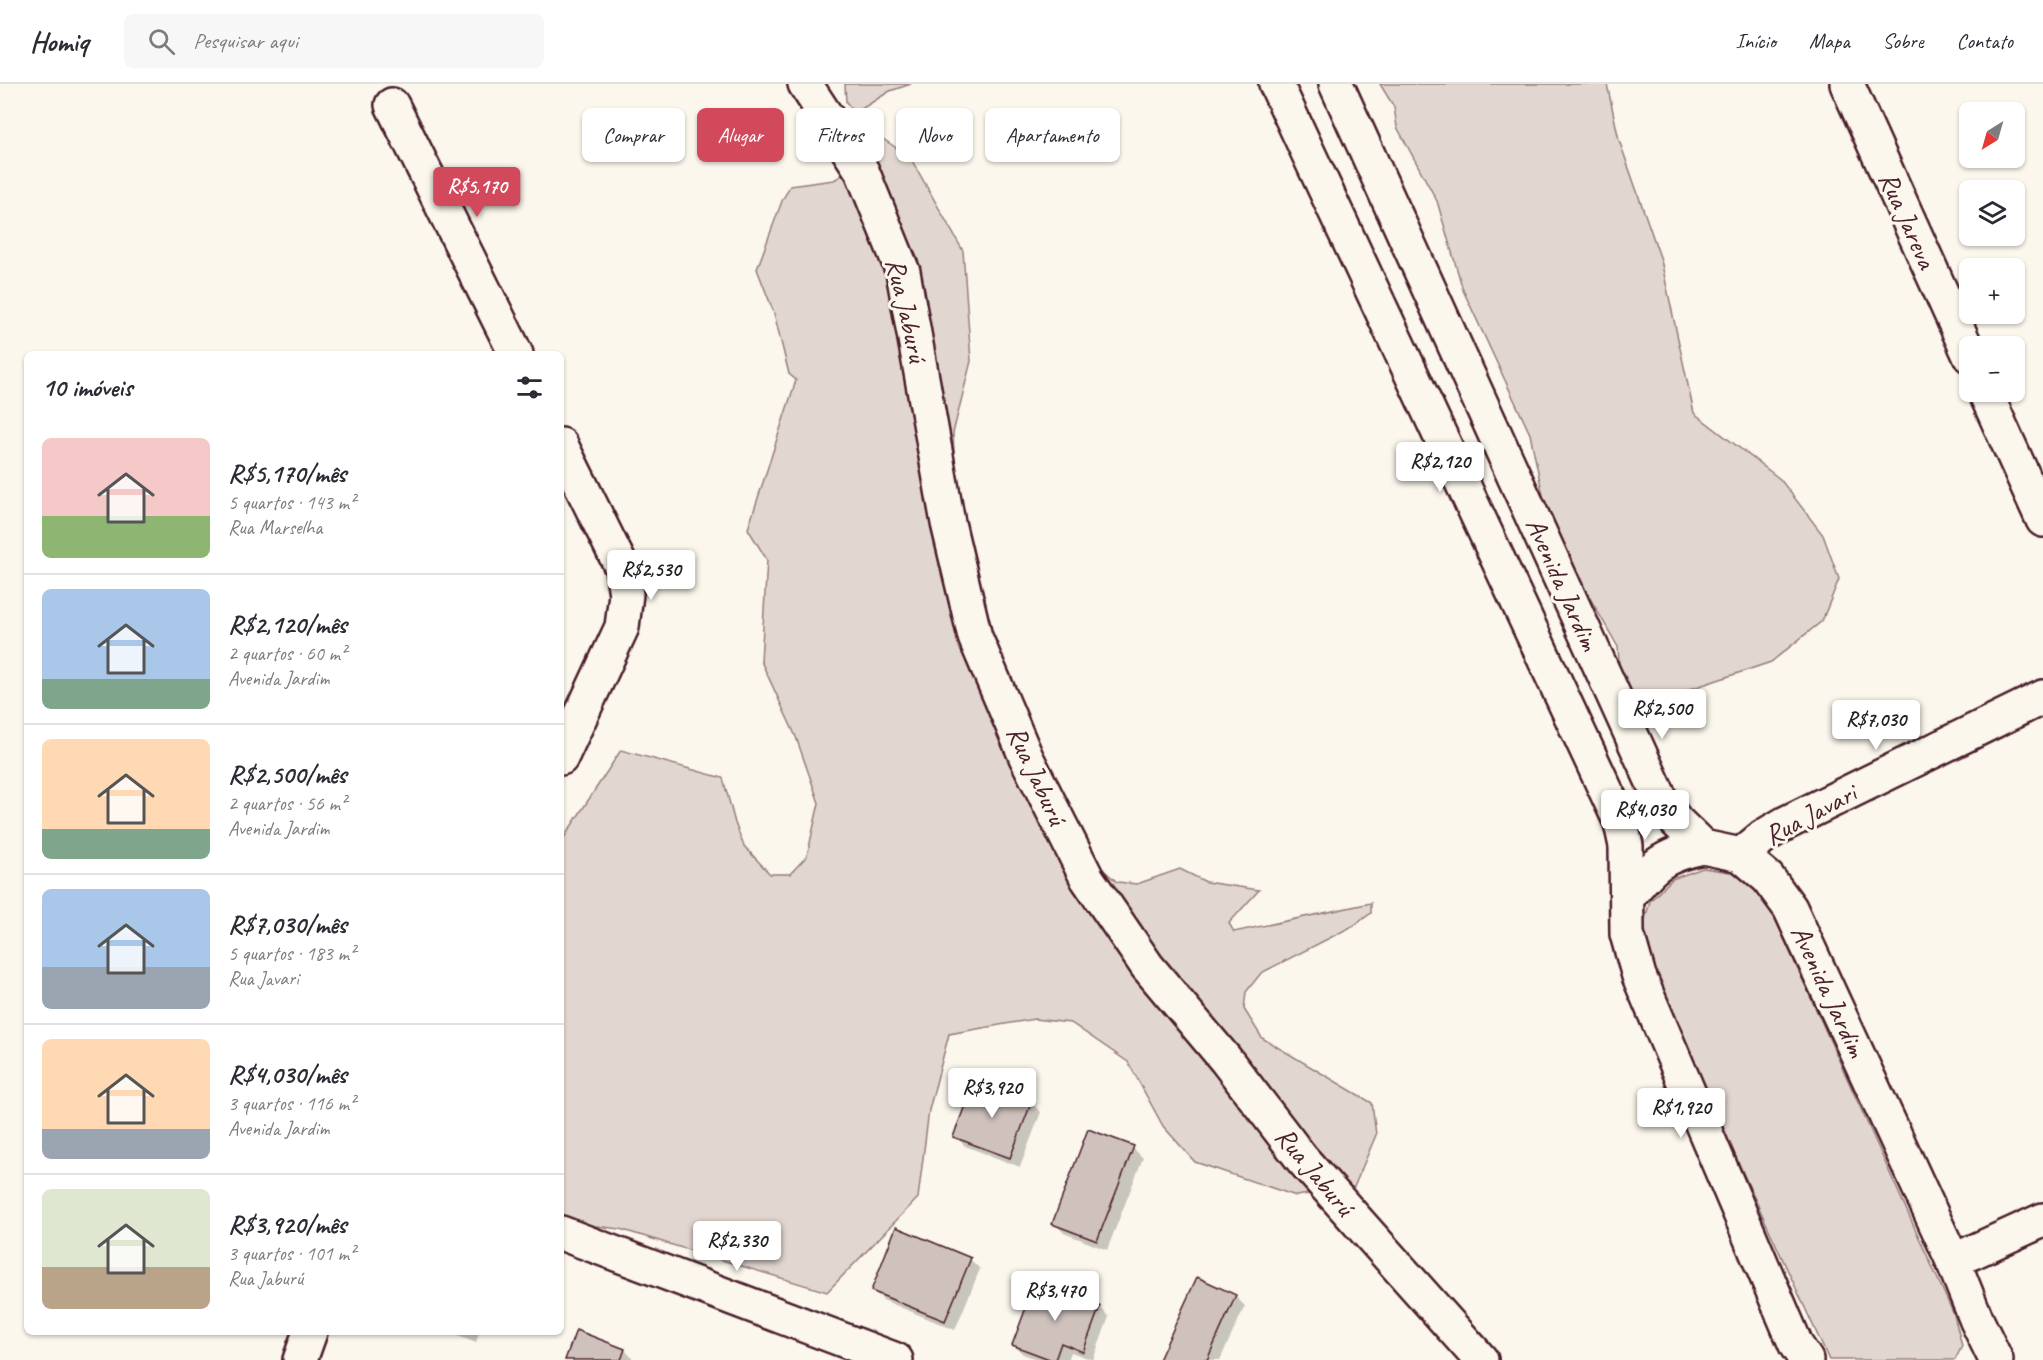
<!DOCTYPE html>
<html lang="pt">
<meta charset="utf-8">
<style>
body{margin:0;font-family:Caveat,sans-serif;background:#f7f7f7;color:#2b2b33;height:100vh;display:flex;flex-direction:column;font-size:22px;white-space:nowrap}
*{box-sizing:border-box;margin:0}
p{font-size:20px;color:#7c7c81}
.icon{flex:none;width:33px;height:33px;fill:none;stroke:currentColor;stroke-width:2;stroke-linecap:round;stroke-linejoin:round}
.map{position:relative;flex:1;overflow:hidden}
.side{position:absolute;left:24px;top:267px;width:540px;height:984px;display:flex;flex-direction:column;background:#fff;border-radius:9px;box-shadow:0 2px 4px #0004}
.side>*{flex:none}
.top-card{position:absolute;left:582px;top:24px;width:570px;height:54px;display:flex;gap:12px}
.needle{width:39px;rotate:217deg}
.tools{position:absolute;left:1959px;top:18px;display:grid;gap:12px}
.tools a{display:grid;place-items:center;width:66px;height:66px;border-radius:9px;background:#fff;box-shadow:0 2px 4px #0004;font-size:30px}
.price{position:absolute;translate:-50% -51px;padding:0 14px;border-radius:6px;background:#fff;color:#222;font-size:20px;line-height:39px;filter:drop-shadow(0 2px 3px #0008)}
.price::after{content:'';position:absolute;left:50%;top:36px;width:18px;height:14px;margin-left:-9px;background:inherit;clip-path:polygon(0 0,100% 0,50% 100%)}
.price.active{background:#d1495b;color:#fff}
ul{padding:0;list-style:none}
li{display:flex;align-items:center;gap:18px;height:150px;padding:0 18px}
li+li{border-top:2px solid #e1e1e2}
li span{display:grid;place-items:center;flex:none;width:168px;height:120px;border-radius:9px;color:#555}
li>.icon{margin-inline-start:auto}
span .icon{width:72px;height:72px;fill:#fffc;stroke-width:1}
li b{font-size:26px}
h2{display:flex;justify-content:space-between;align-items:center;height:72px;padding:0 18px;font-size:26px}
.pill{padding:0 21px;border-radius:9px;background:#fff;box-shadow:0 2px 4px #0004;font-size:21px;line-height:54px}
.pill.active{background:#d1495b;color:#fff}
header{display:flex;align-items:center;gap:36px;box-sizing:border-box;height:84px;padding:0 30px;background:#fff;border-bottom:2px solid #e1e1e2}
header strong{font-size:28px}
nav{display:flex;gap:33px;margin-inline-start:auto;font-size:21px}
.search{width:420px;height:54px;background:#f7f7f7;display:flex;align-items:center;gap:15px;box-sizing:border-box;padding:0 21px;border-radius:9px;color:#7c7c81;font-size:22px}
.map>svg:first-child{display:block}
.green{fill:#e2d7d0;stroke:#967b7e;stroke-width:1.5}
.shadow{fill:#0003}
.building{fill:#cfc2bc;stroke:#4a1f2b;stroke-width:1.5}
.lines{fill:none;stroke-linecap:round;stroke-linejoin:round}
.minor-casing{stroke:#4a1f2b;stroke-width:38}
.minor{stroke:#fbf7ec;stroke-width:33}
.labels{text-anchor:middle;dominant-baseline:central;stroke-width:6;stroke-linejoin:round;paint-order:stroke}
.street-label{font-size:28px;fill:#4a1f2b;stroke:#fbf7ec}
</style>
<header>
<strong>Homiq</strong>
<div class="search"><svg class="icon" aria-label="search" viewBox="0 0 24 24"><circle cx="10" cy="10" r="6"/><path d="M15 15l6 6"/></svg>Pesquisar aqui</div>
<nav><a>Início</a><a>Mapa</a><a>Sobre</a><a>Contato</a></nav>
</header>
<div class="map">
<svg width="2043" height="1276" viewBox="0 0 2043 1276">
<rect width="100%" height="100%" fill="#fbf7ec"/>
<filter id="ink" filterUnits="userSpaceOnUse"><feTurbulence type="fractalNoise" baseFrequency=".0167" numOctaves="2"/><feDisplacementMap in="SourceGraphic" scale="12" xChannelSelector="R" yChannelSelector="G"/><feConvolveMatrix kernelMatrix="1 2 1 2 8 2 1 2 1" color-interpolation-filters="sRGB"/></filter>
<g filter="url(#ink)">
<g class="green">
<polygon points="845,0 911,0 890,7 855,29 846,18"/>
<polygon points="1380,0 1607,0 1619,56 1661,176 1694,329 1780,395 1823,451 1839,495 1822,537 1771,578 1655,617 1637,617 1626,607 1629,603 1620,593 1618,563 1550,444 1530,350 1463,206 1437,117 1397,43 1394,23"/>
<polygon points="883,55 910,73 963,167 971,277 953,349 955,386 946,442 1054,741 1117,798 1137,800 1180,785 1206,798 1259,806 1229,839 1234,848 1371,819 1371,829 1353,842 1261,889 1246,908 1244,925 1262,954 1372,1019 1376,1051 1354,1103 1296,1112 1195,1078 1163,1042 1128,978 1071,939 1034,935 949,950 929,1026 918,1114 827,1208 620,1145 579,1140 561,1130 561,758 621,666 723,694 735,739 744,762 770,790 790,790 807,772 819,719 796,653 761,577 767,476 748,445 796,296 789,290 774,229 757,185 782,117 790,102 834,96 863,79"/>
<polygon points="1703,784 1736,789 1767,817 1954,1231 1962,1262 1955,1276 1829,1276 1646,878 1642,847 1650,817 1672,795"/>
</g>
<g class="shadow">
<polygon points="1031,1019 1041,1028 1020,1083 965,1062 955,1052"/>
<polygon points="1133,1064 1143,1074 1107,1166 1064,1149 1054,1139"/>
<polygon points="970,1175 980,1185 955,1246 883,1216 873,1206"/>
<polygon points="1235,1212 1245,1222 1220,1276 1160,1276"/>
<polygon points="1100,1223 1109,1233 1093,1276 1071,1268 1068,1276 1039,1276 1023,1270 1013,1260"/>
<polygon points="448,1248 479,1248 476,1259"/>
<polygon points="577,1248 625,1266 634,1276 566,1276"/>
</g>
<g class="building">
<polygon points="975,995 1032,1017 1010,1074 953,1053"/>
<polygon points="1088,1045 1134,1062 1097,1157 1052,1140"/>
<polygon points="896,1143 971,1174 945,1237 871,1207"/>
<polygon points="1197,1193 1236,1211 1207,1276 1159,1276"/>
<polygon points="1036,1197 1100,1222 1083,1268 1061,1259 1055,1276 1052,1276 1012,1261"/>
<polygon points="576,1246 625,1265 621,1276 565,1276"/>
</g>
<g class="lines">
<g class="minor-casing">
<g id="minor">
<polyline points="805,0 862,87 903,188 948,439 975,553 1026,673 1087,794 1147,882 1226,976 1302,1075 1481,1276"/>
<polyline points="1276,0 1621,739 1626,762 1627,850 1639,892 1796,1261 1806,1276"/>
<polyline points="1336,0 1661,716 1676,737 1703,763 1741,771 1768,794 1790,824 1953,1177 1977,1237 1996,1276"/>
<polyline points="1847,0 1970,272"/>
<polyline points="392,21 516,270"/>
<polyline points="1985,308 2043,436"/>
<polyline points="561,361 622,484 626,510 622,543 561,674"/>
<polyline points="1741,771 1764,752 1786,739 2043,613"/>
<path d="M1627,814C1652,782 1662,771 1703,763"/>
<polyline points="561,1149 896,1276"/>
<polyline points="1953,1177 2043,1136"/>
<polyline points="300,1276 310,1248"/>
</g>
</g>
<use href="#minor" class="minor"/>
</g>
</g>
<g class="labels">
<g class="street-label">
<text transform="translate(1908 136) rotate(66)">Rua Jareva</text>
<text transform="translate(907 226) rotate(77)">Rua Jaburú</text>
<text transform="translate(1563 500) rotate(66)">Avenida Jardim</text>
<text transform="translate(1037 691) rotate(65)">Rua Jaburú</text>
<text transform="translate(1810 730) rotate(-28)">Rua Javari</text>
<text transform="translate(1829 907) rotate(65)">Avenida Jardim</text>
<text transform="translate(1315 1087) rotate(50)">Rua Jaburú</text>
</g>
</g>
</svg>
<div class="tools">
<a><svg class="needle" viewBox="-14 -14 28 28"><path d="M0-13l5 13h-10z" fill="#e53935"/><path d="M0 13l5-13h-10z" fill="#7c7c81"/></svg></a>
<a><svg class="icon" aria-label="layers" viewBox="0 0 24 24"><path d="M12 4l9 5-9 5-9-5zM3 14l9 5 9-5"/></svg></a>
<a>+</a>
<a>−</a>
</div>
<b class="price active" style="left:477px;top:134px">R$5,170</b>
<b class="price" style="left:1440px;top:409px">R$2,120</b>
<b class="price" style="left:651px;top:517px">R$2,530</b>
<b class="price" style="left:1662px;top:656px">R$2,500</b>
<b class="price" style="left:1876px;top:667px">R$7,030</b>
<b class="price" style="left:1645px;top:757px">R$4,030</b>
<b class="price" style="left:992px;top:1035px">R$3,920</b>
<b class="price" style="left:1681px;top:1055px">R$1,920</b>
<b class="price" style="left:737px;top:1188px">R$2,330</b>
<b class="price" style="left:1055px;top:1238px">R$3,470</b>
<div class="top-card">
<a class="pill">Comprar</a>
<a class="pill active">Alugar</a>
<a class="pill">Filtros</a>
<a class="pill">Novo</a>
<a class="pill">Apartamento</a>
</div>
<section class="side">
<h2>10 imóveis<svg class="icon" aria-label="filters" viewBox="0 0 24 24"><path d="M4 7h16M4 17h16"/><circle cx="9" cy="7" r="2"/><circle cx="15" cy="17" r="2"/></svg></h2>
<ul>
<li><span style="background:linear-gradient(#f6c9c9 65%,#8fb573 0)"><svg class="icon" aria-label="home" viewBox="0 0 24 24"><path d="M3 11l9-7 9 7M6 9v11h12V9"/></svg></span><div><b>R$5,170/mês</b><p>5 quartos · 143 m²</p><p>Rua Marselha</p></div></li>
<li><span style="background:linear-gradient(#a9c7e8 75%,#7fa58c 0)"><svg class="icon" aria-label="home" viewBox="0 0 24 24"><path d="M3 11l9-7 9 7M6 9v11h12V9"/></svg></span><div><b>R$2,120/mês</b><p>2 quartos · 60 m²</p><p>Avenida Jardim</p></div></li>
<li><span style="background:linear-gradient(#ffd9b3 75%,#7fa58c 0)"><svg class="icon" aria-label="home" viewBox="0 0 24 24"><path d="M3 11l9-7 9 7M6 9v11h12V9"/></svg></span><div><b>R$2,500/mês</b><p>2 quartos · 56 m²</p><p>Avenida Jardim</p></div></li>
<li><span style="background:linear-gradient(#a9c7e8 65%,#9aa5b1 0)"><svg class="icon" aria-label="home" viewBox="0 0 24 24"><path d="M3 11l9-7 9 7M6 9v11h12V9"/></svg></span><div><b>R$7,030/mês</b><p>5 quartos · 183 m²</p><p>Rua Javari</p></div></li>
<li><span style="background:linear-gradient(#ffd9b3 75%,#9aa5b1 0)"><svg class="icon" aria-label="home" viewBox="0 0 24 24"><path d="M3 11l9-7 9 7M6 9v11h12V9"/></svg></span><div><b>R$4,030/mês</b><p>3 quartos · 116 m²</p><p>Avenida Jardim</p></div></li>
<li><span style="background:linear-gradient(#dfe7d0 65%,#b9a48a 0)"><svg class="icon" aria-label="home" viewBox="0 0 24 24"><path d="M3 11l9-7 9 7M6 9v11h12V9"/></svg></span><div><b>R$3,920/mês</b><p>3 quartos · 101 m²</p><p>Rua Jaburú</p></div></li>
</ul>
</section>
</div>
